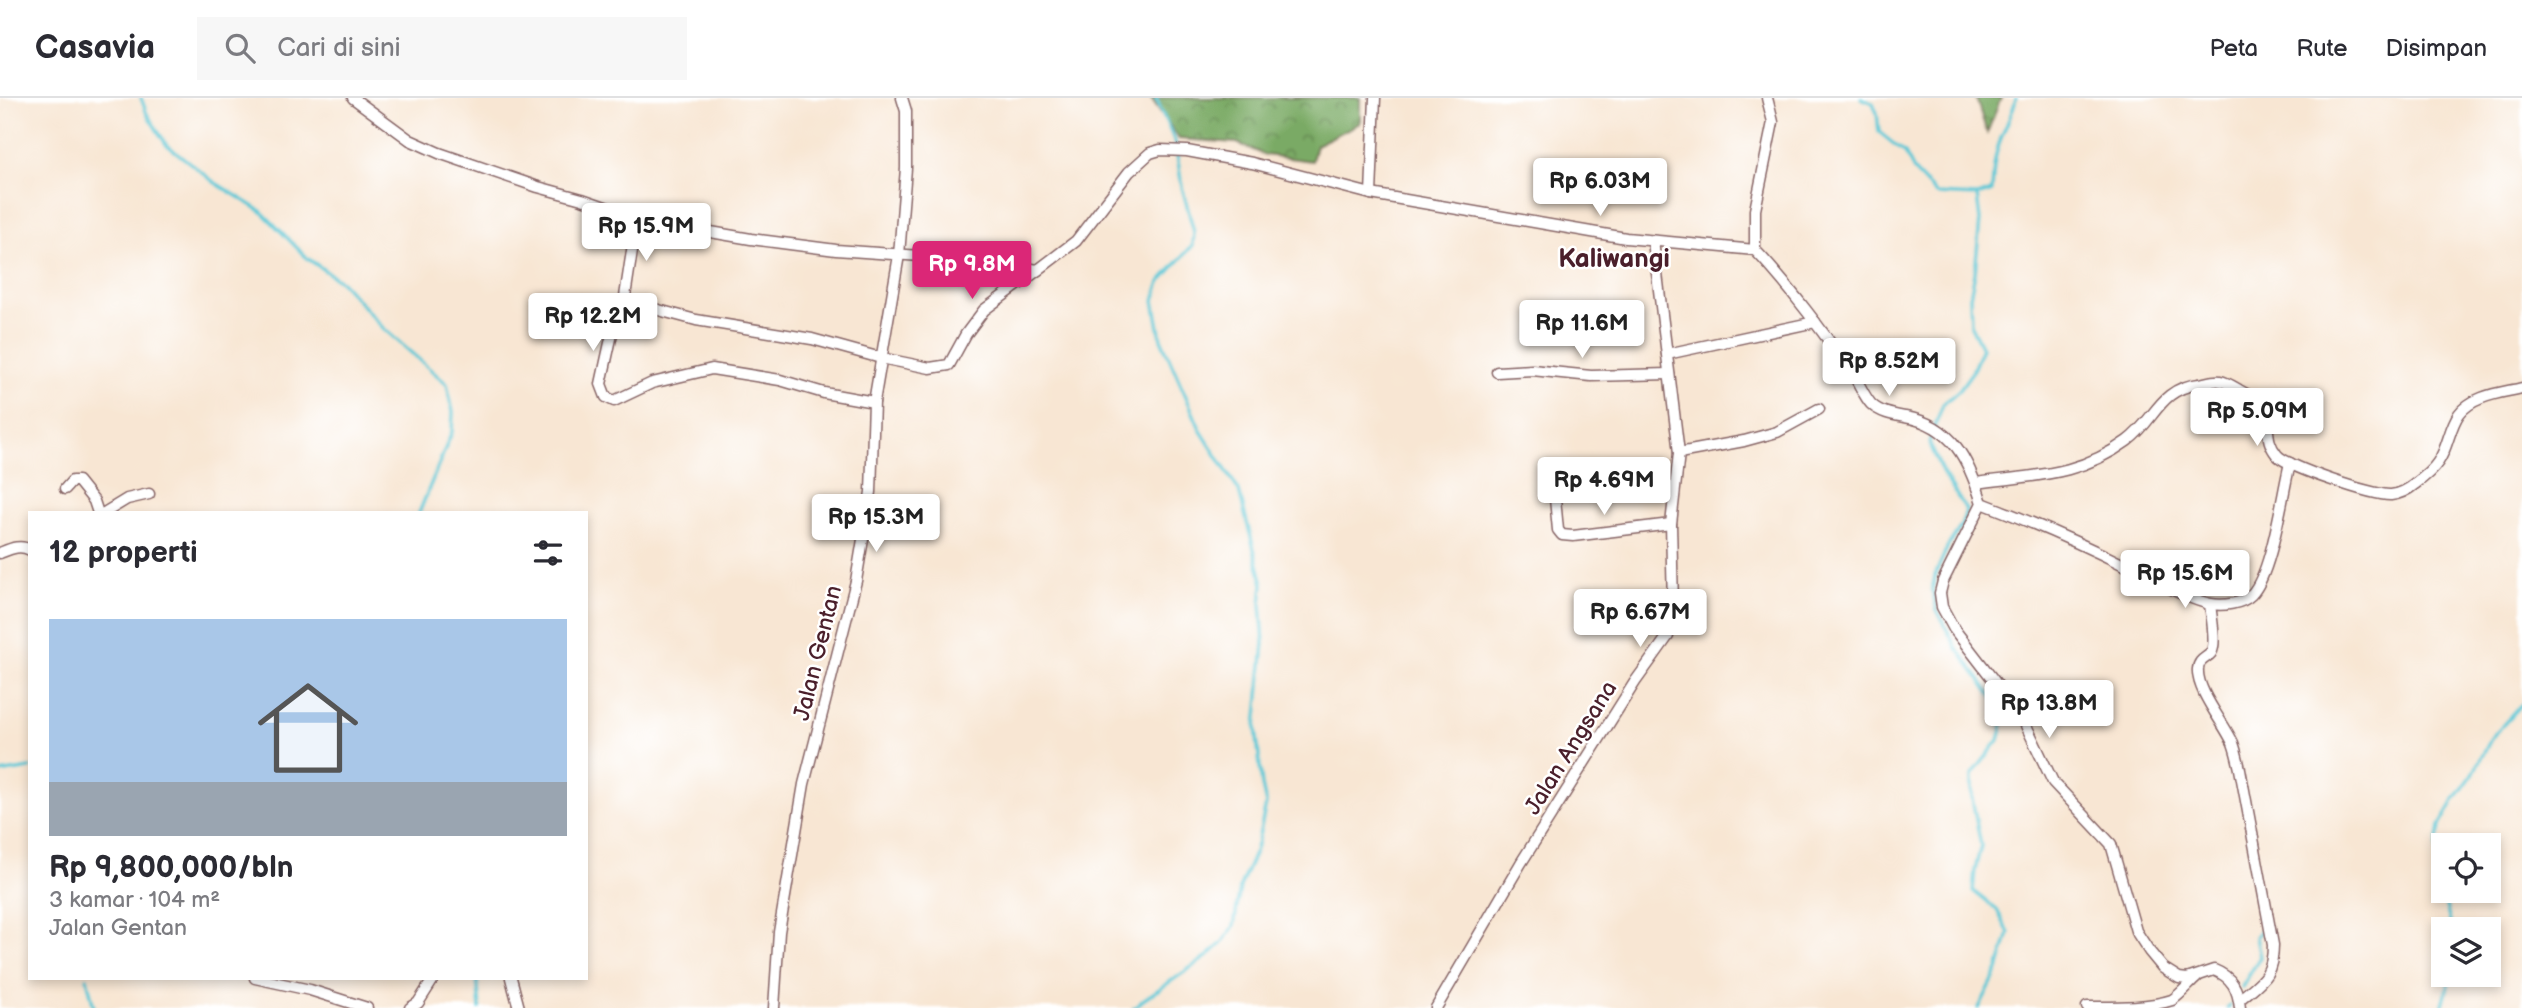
<!DOCTYPE html>
<html lang="id">
<meta charset="utf-8">
<style>
body{margin:0;font-family:"Balsamiq Sans",sans-serif;background:#f7f7f7;color:#2b2b33;height:100vh;display:flex;flex-direction:column;font-size:26px;white-space:nowrap}
*{box-sizing:border-box;margin:0}
p{font-size:23px;color:#7c7c81}
.icon{flex:none;width:38px;height:38px;fill:none;stroke:currentColor;stroke-width:2;stroke-linecap:round;stroke-linejoin:round}
.map{position:relative;flex:1;overflow:hidden}
.sheet{position:absolute;left:28px;top:413px;width:560px;height:469px;display:flex;flex-direction:column;background:#fff;border-radius:0px;box-shadow:0 4px 10px #0003}
.sheet>*{flex:none}
.tools{position:absolute;left:2431px;top:735px;display:grid;gap:14px}
.tools a{display:grid;place-items:center;width:70px;height:70px;border-radius:0px;background:#fff;box-shadow:0 4px 10px #0003;font-size:35px}
.price{position:absolute;translate:-50% -60px;padding:0 16px;border-radius:7px;background:#fff;color:#222;font-size:23px;line-height:46px;filter:drop-shadow(0 2px 4px #0008)}
.price::after{content:'';position:absolute;left:50%;top:42px;width:21px;height:16px;margin-left:-10px;background:inherit;clip-path:polygon(0 0,100% 0,50% 100%)}
.price.selected{background:#db2777;color:#fff}
ul{padding:0;list-style:none}
li{display:grid;align-content:center;gap:14px;height:371px;padding:0 21px}
li span{display:grid;place-items:center;height:217px;border-radius:0px;color:#555}
li>.icon{margin-inline-start:auto}
span .icon{width:126px;height:126px;fill:#fffc;stroke-width:1}
li b{font-size:30px}
h2{display:flex;justify-content:space-between;align-items:center;height:84px;padding:0 21px;font-size:30px}
header{display:flex;align-items:center;gap:42px;box-sizing:border-box;height:98px;padding:0 35px;background:#fff;border-bottom:2px solid #e1e1e2}
header strong{font-size:33px}
nav{display:flex;gap:38px;margin-inline-start:auto;font-size:24px}
.search{width:490px;height:63px;background:#f7f7f7;display:flex;align-items:center;gap:18px;box-sizing:border-box;padding:0 24px;border-radius:0px;color:#7c7c81;font-size:26px}
.map>svg:first-child{display:block}
.forest{fill:url(#forest-crowns);stroke:#626448;stroke-width:2}
.lines{fill:none;stroke-linecap:round;stroke-linejoin:round}
.stream{stroke:#5dc8d6;stroke-width:3.5}
.minor-casing{stroke:#876566;stroke-width:13}
.minor{stroke:#fff;stroke-width:10}
.labels{text-anchor:middle;dominant-baseline:central;stroke-width:5;stroke-linejoin:round;paint-order:stroke}
.street-label{font-size:23px;fill:#4a1f2b;stroke:#fff}
.quarter-label{font-size:26px;font-weight:bold;fill:#4a1f2b;stroke:#fff}
</style>
<header>
<strong>Casavia</strong>
<div class="search"><svg class="icon" aria-label="search" viewBox="0 0 24 24"><circle cx="10" cy="10" r="6"/><path d="M15 15l6 6"/></svg>Cari di sini</div>
<nav><a>Peta</a><a>Rute</a><a>Disimpan</a></nav>
</header>
<div class="map">
<svg width="2522" height="910" viewBox="0 0 2522 910">
<defs>
<pattern id="forest-crowns" width="20" height="18" patternUnits="userSpaceOnUse" patternTransform="scale(1.75)"><rect width="20" height="18" fill="#7aaa65"/><path d="M2 6a3 3 0 1 1 6 0M12 15a3 3 0 1 1 6 0" fill="none" stroke="#668a53"/></pattern>
</defs>
<rect width="100%" height="100%" fill="#fff"/>
<filter id="ink" filterUnits="userSpaceOnUse"><feTurbulence type="fractalNoise" baseFrequency=".0143" numOctaves="2"/><feDisplacementMap in="SourceGraphic" scale="14" xChannelSelector="R" yChannelSelector="G"/><feConvolveMatrix kernelMatrix="1 2 1 2 8 2 1 2 1" color-interpolation-filters="sRGB"/></filter>
<filter id="wash" filterUnits="userSpaceOnUse"><feTurbulence type="fractalNoise" baseFrequency=".00686" numOctaves="4" result="noise"/><feDisplacementMap in="SourceGraphic" scale="28" xChannelSelector="R" yChannelSelector="G"/><feGaussianBlur stdDeviation="1.57" result="paint"/><feColorMatrix in="noise" values="0 0 0 0 0 0 0 0 0 0 0 0 0 0 0 0 0 1.4 0 .05"/><feComposite in="paint" operator="in"/></filter>
<g filter="url(#wash)">
<rect width="100%" height="100%" fill="#f8e6d3"/>
<g class="forest">
<polygon points="1151,0 1360,0 1360,25 1316,47 1312,63 1265,57 1237,45 1179,41"/>
<polygon points="1976,0 2001,0 1987,35"/>
</g>
<g class="lines">
<g class="stream">
<polyline points="141,0 147,16 166,46 214,84 261,113 307,160 341,184 384,231 447,286 453,314 452,334 419,415"/>
<polyline points="1861,0 1873,5 1877,15 1879,34 1905,55 1915,74 1936,96 1977,98"/>
<polyline points="0,675 30,670"/>
<polyline points="2452,831 2440,785 2437,749 2440,728 2455,701 2473,676 2492,639 2522,606"/>
<polyline points="87,880 94,910"/>
<polyline points="477,880 480,910"/>
<polyline points="2242,889 2260,859 2256,839 2265,824"/>
<polyline points="1134,910 1143,902 1208,858 1222,845 1234,828 1240,789 1256,751 1266,706 1262,688 1256,629 1264,545 1261,506 1263,486 1239,393 1201,333 1161,241 1154,202 1160,184 1193,147 1194,134 1182,89 1175,44 1156,0"/>
<path d="M1979,910L1998,872L2009,835L1997,812L1973,793L1975,771L1981,748L1972,700V677L1999,642L2003,627L1994,601L1956,549L1937,512L1932,492L1935,477L1948,448L1961,428L1966,412L1942,374L1929,344L1943,306L1959,292L1972,274L1982,250L1971,228L1970,198L1975,175L1980,122L1977,98L1992,93C1993,76 1994,59 2000,43C2005,28 2013,16 2016,0"/>
<polyline points="2227,910 2230,907"/>
<polyline points="2442,910 2451,877"/>
</g>
</g>
</g>
<g filter="url(#ink)">
<g class="lines">
<g class="minor-casing">
<g id="minor">
<polyline points="353,0 410,42 439,55 538,89 582,101 637,120 670,127 751,141 836,152 977,162 1038,172 1076,143 1129,74 1150,55 1160,52 1187,53 1252,65 1371,96"/>
<path d="M1375,0L1371,96L1626,140L1755,152C1792,191 1823,234 1854,278C1860,287 1864,298 1871,306C1880,315 1894,317 1905,319C1953,327 1969,363 1982,405L1943,483L1940,495L1942,509L1954,531L2022,619L2053,684L2111,746L2136,833L2149,853L2163,870L2179,880L2187,881L2214,872C2232,879 2238,891 2240,910"/>
<polyline points="1755,152 1755,112 1773,24 1767,0"/>
<polyline points="624,205 637,120"/>
<polyline points="1667,256 1815,224"/>
<polyline points="1497,274 1532,272 1591,278 1669,276"/>
<polyline points="874,304 824,295 780,282 712,271 652,285 614,303 606,299 601,286 615,222 624,205 632,205 696,222 812,241 881,260 930,270 949,267 966,236 984,212 1038,172"/>
<polyline points="1679,355 1744,343 1777,334 1819,311"/>
<path d="M1976,385C2032,377 2078,379 2127,343C2156,322 2158,291 2199,286C2205,285 2214,282 2220,283C2226,284 2234,289 2239,292C2283,313 2257,333 2277,357C2287,369 2374,398 2391,397C2400,396 2409,391 2415,386C2423,380 2432,373 2438,364C2448,350 2449,330 2459,316C2473,297 2502,295 2522,290"/>
<polyline points="1554,390 1558,432 1562,437 1573,438 1671,426"/>
<polyline points="65,391 72,383 78,383 94,403 98,415"/>
<path d="M1982,405C2032,424 2080,445 2128,469C2150,479 2188,502 2211,506C2223,508 2242,506 2251,497C2272,476 2282,397 2290,365"/>
<polyline points="104,415 127,401 149,396"/>
<path d="M0,455C10,451 20,446 30,452"/>
<path d="M2210,506C2211,517 2217,546 2211,555C2206,561 2199,561 2198,571C2196,592 2224,625 2233,645C2236,653 2238,662 2240,671L2273,847C2273,879 2261,883 2239,902"/>
<polyline points="255,880 310,892 367,910"/>
<polyline points="511,880 519,910"/>
<path d="M2087,909C2113,909 2148,910 2172,902C2181,896 2189,886 2197,879"/>
<polyline points="410,910 418,905 434,880"/>
<polyline points="774,910 779,834 804,686 856,483 871,394 874,304 899,157 906,70 906,13 902,0"/>
<polyline points="1436,910 1521,765 1635,584 1668,538 1673,506 1671,426 1679,355 1653,143"/>
</g>
</g>
<use href="#minor" class="minor"/>
</g>
</g>
<g class="labels">
<g class="street-label">
<text transform="translate(818 555) rotate(-76)">Jalan Gentan</text>
<text transform="translate(1571 650) rotate(-58)">Jalan Angsana</text>
</g>
<g class="quarter-label">
<text x="1614" y="161">Kaliwangi</text>
</g>
</g>
</svg>
<div class="tools">
<a><svg class="icon" aria-label="locate" viewBox="0 0 24 24"><circle cx="12" cy="12" r="6"/><path d="M12 2v4M12 18v4M2 12h4M18 12h4"/></svg></a>
<a><svg class="icon" aria-label="layers" viewBox="0 0 24 24"><path d="M12 4l9 5-9 5-9-5zM3 14l9 5 9-5"/></svg></a>
</div>
<b class="price" style="left:1600px;top:120px">Rp 6.03M</b>
<b class="price" style="left:646px;top:165px">Rp 15.9M</b>
<b class="price selected" style="left:972px;top:203px">Rp 9.8M</b>
<b class="price" style="left:593px;top:255px">Rp 12.2M</b>
<b class="price" style="left:1582px;top:262px">Rp 11.6M</b>
<b class="price" style="left:1889px;top:300px">Rp 8.52M</b>
<b class="price" style="left:2257px;top:350px">Rp 5.09M</b>
<b class="price" style="left:1604px;top:419px">Rp 4.69M</b>
<b class="price" style="left:876px;top:456px">Rp 15.3M</b>
<b class="price" style="left:2185px;top:512px">Rp 15.6M</b>
<b class="price" style="left:1640px;top:551px">Rp 6.67M</b>
<b class="price" style="left:2049px;top:642px">Rp 13.8M</b>
<section class="sheet">
<h2>12 properti<svg class="icon" aria-label="filters" viewBox="0 0 24 24"><path d="M4 7h16M4 17h16"/><circle cx="9" cy="7" r="2"/><circle cx="15" cy="17" r="2"/></svg></h2>
<ul>
<li><span style="background:linear-gradient(#a9c7e8 75%,#9aa5b1 0)"><svg class="icon" aria-label="home" viewBox="0 0 24 24"><path d="M3 11l9-7 9 7M6 9v11h12V9"/></svg></span><div><b>Rp 9,800,000/bln</b><p>3 kamar · 104 m²</p><p>Jalan Gentan</p></div></li>
</ul>
</section>
</div>
